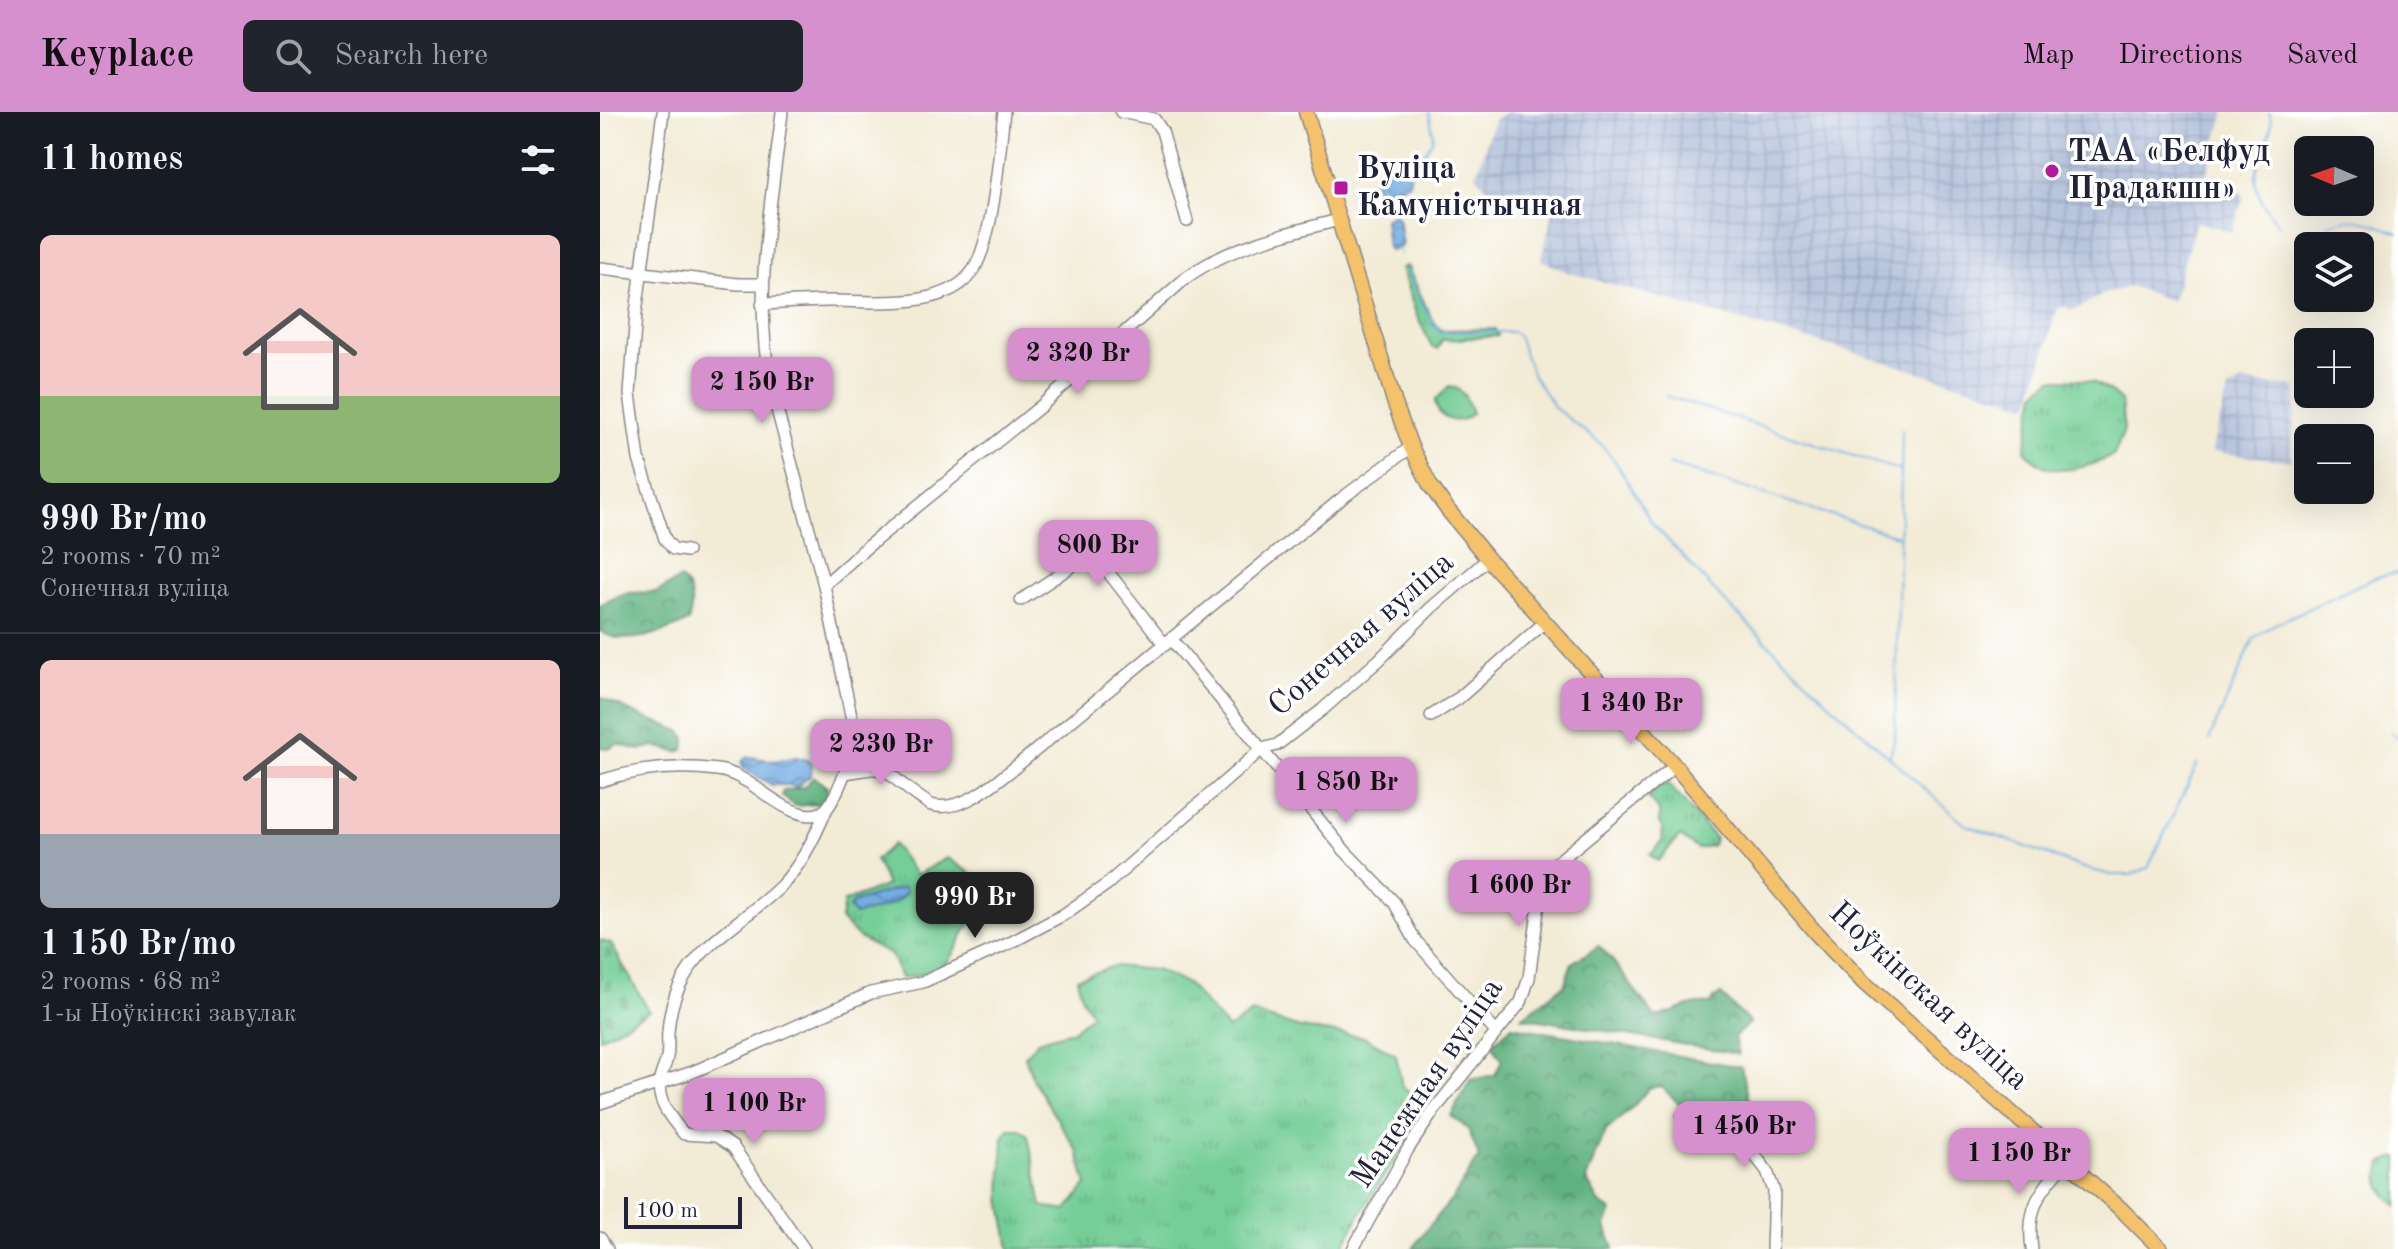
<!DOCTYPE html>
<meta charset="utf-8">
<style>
body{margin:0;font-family:"Old Standard TT",serif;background:#20242c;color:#f1f3f6;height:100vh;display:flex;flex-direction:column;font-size:30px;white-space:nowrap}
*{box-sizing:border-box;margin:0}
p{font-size:26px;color:#9ea1a6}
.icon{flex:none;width:44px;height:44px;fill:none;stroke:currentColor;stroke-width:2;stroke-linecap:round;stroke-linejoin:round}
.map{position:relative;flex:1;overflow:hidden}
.drawer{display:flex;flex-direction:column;background:#171b24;width:600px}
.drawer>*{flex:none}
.needle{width:52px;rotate:272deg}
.buttons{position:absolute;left:1694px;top:24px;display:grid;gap:16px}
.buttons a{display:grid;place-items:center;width:80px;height:80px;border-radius:12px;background:#171b24;box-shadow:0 8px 32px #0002;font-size:40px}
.scale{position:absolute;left:24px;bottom:20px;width:118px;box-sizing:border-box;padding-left:8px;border:4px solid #22223b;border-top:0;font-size:22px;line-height:28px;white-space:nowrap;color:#22223b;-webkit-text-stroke:6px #fff;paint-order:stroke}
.price{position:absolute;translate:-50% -68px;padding:0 18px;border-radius:16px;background:#d690ce;color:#111;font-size:26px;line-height:52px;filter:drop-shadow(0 2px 4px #0008)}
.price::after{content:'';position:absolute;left:50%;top:48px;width:24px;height:18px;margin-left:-12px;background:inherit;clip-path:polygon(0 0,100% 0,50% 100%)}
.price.current{background:#222;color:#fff}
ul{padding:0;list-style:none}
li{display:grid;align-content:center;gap:16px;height:424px;padding:0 40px}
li+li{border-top:2px solid #363941}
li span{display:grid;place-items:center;height:248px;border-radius:12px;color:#555}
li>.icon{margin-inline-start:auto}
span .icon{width:144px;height:144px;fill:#fffc;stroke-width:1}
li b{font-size:34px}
h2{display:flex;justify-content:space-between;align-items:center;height:96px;padding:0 40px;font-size:34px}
header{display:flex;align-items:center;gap:48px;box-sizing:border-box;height:112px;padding:0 40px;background:#d690ce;color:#111}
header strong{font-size:38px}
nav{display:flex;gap:44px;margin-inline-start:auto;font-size:28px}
.search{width:560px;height:72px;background:#20242c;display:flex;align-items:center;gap:20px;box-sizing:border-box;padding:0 28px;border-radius:12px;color:#9ea1a6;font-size:30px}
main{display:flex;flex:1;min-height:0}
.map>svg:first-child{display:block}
.industrial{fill:url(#industrial-grid)}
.grass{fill:url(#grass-tufts);stroke:#4b7868;stroke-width:2}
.forest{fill:url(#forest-crowns);stroke:#406a5d;stroke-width:2}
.cemetery{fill:url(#cemetery-stones);stroke:#4b7868;stroke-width:2}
.water{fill:url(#water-waves);stroke:#4a688f;stroke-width:2}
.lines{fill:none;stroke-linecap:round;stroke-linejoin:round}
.stream{stroke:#73ade3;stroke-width:2}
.minor-casing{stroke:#8a8688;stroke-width:14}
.major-casing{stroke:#8a8688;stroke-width:17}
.minor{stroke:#fff;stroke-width:11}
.major{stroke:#f3c26a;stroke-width:14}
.poi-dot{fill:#b5179e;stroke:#fff;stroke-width:3}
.labels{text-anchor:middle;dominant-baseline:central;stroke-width:7;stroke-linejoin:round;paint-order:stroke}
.poi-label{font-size:32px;font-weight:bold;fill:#22223b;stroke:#fff;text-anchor:start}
.street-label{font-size:32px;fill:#22223b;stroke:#fff}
</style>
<header>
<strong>Keyplace</strong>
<div class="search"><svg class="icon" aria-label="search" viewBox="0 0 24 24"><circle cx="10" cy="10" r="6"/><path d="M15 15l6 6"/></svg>Search here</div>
<nav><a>Map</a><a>Directions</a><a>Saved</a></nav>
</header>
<main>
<section class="drawer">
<h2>11 homes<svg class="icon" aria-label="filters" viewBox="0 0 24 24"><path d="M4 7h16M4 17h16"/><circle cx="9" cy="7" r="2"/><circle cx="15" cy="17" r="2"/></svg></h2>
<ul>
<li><span style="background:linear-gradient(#f6c9c9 65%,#8fb573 0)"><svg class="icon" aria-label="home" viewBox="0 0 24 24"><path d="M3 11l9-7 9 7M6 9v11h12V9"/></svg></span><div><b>990 Br/mo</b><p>2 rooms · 70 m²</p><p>Сонечная вуліца</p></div></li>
<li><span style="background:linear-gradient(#f6c9c9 70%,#9aa5b1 0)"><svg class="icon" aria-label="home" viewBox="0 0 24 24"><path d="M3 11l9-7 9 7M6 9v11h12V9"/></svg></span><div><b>1 150 Br/mo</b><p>2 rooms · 68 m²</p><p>1-ы Ноўкінскі завулак</p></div></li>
</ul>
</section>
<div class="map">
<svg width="1798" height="1137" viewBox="0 0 1798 1137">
<defs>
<pattern id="industrial-grid" width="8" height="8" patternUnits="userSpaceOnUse" patternTransform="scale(2)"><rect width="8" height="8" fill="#b8c5de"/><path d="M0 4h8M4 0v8" fill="none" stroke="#9ea9bf"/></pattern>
<pattern id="grass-tufts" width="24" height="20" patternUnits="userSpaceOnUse" patternTransform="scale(2)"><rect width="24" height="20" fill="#74ce96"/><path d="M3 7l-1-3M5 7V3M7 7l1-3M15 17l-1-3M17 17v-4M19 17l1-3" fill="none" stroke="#64b182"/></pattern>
<pattern id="forest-crowns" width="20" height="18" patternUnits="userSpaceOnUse" patternTransform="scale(2)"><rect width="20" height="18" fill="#5fb17f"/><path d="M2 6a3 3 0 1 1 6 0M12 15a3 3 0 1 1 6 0" fill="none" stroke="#4e9069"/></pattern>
<pattern id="cemetery-stones" width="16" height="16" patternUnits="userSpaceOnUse" patternTransform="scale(2)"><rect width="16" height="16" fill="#74ce96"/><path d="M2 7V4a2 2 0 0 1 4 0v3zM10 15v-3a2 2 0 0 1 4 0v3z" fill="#64b182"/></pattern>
<pattern id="water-waves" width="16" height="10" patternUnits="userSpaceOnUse" patternTransform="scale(2)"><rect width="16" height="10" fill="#73ade3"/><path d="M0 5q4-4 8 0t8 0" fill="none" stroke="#5e8cb9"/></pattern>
</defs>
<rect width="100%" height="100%" fill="#fff"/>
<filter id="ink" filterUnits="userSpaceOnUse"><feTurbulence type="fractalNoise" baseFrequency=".0125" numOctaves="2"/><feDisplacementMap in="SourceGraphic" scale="16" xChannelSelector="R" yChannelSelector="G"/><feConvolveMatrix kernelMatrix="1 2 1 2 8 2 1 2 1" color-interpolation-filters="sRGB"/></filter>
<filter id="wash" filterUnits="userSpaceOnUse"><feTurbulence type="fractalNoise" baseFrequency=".006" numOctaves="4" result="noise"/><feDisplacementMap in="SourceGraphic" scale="32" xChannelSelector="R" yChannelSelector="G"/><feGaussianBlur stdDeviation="1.8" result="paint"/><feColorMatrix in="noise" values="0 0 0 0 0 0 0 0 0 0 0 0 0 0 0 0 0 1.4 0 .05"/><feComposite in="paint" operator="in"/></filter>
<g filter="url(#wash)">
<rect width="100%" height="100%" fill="#f2ebd5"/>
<g class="industrial">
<polygon points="906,0 1625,0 1604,70 1644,82 1632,120 1596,110 1572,189 1530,174 1502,183 1475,198 1469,197 1466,194 1457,197 1429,293 1235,235 967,160 941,148 953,98 895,85 876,63 894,8"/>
<polygon points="1642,270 1697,275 1691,349 1611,340 1628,278"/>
</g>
<g class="grass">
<polygon points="807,154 833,210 841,218 895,217 898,224 842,228 837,237 832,235 816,202 801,156"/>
<path d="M1452,267C1485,267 1497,266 1521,289L1524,318L1514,343C1494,353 1461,365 1440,352C1434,348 1429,343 1425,339L1436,280Z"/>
<path d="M849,274C865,278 867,287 872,301C858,315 838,308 835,289Z"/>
<polygon points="1068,672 1115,726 1113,733 1098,737 1080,724 1058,749 1050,743 1062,730 1063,717 1059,711 1059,699 1048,686 1057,675"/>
<polygon points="293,732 316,763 347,746 379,766 386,783 349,848 336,860 301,866 291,843 259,826 241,808 244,790 287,773 275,748"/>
<path d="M514,854L556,858L587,872L628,917L652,901L700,916L764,925L796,943L802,975L832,997C797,1041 767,1087 742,1137H410L401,1087L403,1025L409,1017H420L428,1023L442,1094L466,1099L487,1073L478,1040L433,968L425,944L437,929L474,918L492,902L482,886L477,866Z"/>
</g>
<g class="forest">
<path d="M80,467C94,476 93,496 88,510C65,520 22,536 0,519V493L25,481L57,480Z"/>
<polygon points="0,585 43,605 79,618 86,626 84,638 78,640 54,634 39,638 18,632 9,637 0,635"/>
<polygon points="214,665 227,675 228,682 218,692 195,694 182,684 183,679 204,675"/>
<path d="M999,834L1012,848L1055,905C1079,901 1084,890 1111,892L1114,886L1121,883L1150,911L1134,925L1138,942L922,905L964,873L972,851Z"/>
<polygon points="912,914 1141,955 1153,1004 1149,1033 1092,1005 1061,974 1049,976 1032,996 1006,1019 986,1067 999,1090 1012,1099 1006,1114 1014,1137 813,1137 820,1125 853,1086 879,1045 868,1017 851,1004 870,968 895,963 902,948 892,932"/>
</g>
<g class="cemetery">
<polygon points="0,828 11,832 49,899 0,926"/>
<path d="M1793,1046H1798V1094C1782,1082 1775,1070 1783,1050Z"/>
</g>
<g class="water">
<path d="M801,53L810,65L809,70L794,78H778L774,72V64C781,57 791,55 801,53Z"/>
<polygon points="792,103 798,105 802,134 791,139 787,135 784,107"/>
<polygon points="150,645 173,649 197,645 208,648 212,655 211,663 196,675 190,673 172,673 143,656 142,650 146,646"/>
<path d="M304,775L306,780C295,796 273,798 255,803L249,796L253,790Z"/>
</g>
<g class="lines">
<g class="stream">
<path d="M1669,0C1678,26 1651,49 1657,75C1660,90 1671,102 1679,114"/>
<polyline points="810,65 832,28 833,22 829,0"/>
<polyline points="794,78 796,103"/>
<path d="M1727,112C1758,102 1768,110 1798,121"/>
<polyline points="798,137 800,142"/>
<polyline points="806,157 833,212 840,220 913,220 918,224 933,264 955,296 1001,332 1017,352 1052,411 1122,487 1239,600 1364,712 1484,756 1511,763 1530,763 1548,756 1598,651"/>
<polyline points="1066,284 1301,359"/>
<polyline points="1069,352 1297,424"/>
<polyline points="1791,620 1798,626"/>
<polyline points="1609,628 1654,526 1673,513 1774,466 1793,461 1798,462"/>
<polyline points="1290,644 1295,624 1302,318"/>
</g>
</g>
</g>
<g filter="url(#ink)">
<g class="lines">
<g class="minor-casing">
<g id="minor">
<polyline points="63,0 36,201 30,282 39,347 65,427 73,437 87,439"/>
<path d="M182,0C172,90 152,184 171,275L224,473L254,618C267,645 305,677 331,693C361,701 390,674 413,657L741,387L811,335"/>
<polyline points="521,0 554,7 562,19 587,109"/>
<polyline points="0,156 138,172 162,172"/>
<path d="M162,192C185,191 208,189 230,189C273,189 348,199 374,157C394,123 399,41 404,0"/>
<path d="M224,473L267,435L441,294L587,165C630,134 687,121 739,108"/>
<polyline points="421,488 481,448 491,443 501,451 565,533"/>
<polyline points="572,528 744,738 794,790 815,828 895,919"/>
<polyline points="831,604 859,586 945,510"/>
<polyline points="245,661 254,619"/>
<path d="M0,669C37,657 78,653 117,658C127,659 136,663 146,669C164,679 207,720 228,695C235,686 240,672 245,661L270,657H286"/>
<polyline points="0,991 93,960 271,881 323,870 412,830 463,803 506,773 662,637 677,633 722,598 779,548 831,496 888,447"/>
<polyline points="1082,1004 1102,1018 1150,1037 1167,1059 1174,1079 1172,1137"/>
<polyline points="0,1126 7,1137"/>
<path d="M204,1137L133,1035L116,1024L84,1022C71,1006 56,990 60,968C61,960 66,953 67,945C69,937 67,928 68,920C69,905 73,887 80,873C100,830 147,807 180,775C201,754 216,723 227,696"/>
<polyline points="753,1137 808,1037 835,997 921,890 929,866 940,784 950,756 1075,654"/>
<path d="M1432,1137C1426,1095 1440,1080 1466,1050"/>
</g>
</g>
<g class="major-casing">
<polyline id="major" points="706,0 795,292 811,335 830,373 847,397 888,447 1075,654 1215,820 1264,871 1522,1098 1561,1137"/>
</g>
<use href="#minor" class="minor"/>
<use href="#major" class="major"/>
</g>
</g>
<g class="poi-dot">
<circle cx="1452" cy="59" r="8"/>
<rect x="733" y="68" width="16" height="16" rx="4"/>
</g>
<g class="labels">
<g class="poi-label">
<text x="1468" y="41">ТАА «Белфуд<tspan x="1468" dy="37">Прадакшн»</tspan></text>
<text x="757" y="58">Вуліца<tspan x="757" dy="37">Камуністычная</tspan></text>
</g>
<g class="street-label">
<text transform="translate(762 523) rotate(-41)">Сонечная вуліца</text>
<text transform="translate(1328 885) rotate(43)">Ноўкінская вуліца</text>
<text transform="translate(828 972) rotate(-56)">Манежная вуліца</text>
</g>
</g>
</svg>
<div class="buttons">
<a><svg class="needle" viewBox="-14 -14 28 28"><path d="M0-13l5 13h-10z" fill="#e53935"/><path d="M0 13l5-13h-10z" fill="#9ea1a6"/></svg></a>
<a><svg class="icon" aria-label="layers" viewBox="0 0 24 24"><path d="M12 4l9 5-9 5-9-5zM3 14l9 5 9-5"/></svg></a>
<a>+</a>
<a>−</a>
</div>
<div class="scale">100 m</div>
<b class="price" style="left:478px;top:284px">2 320 Br</b>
<b class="price" style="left:162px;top:313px">2 150 Br</b>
<b class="price" style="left:498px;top:476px">800 Br</b>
<b class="price" style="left:1031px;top:634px">1 340 Br</b>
<b class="price" style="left:281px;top:675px">2 230 Br</b>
<b class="price" style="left:746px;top:713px">1 850 Br</b>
<b class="price" style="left:919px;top:816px">1 600 Br</b>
<b class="price current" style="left:375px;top:828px">990 Br</b>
<b class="price" style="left:154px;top:1034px">1 100 Br</b>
<b class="price" style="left:1144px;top:1057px">1 450 Br</b>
<b class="price" style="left:1419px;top:1084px">1 150 Br</b>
</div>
</main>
